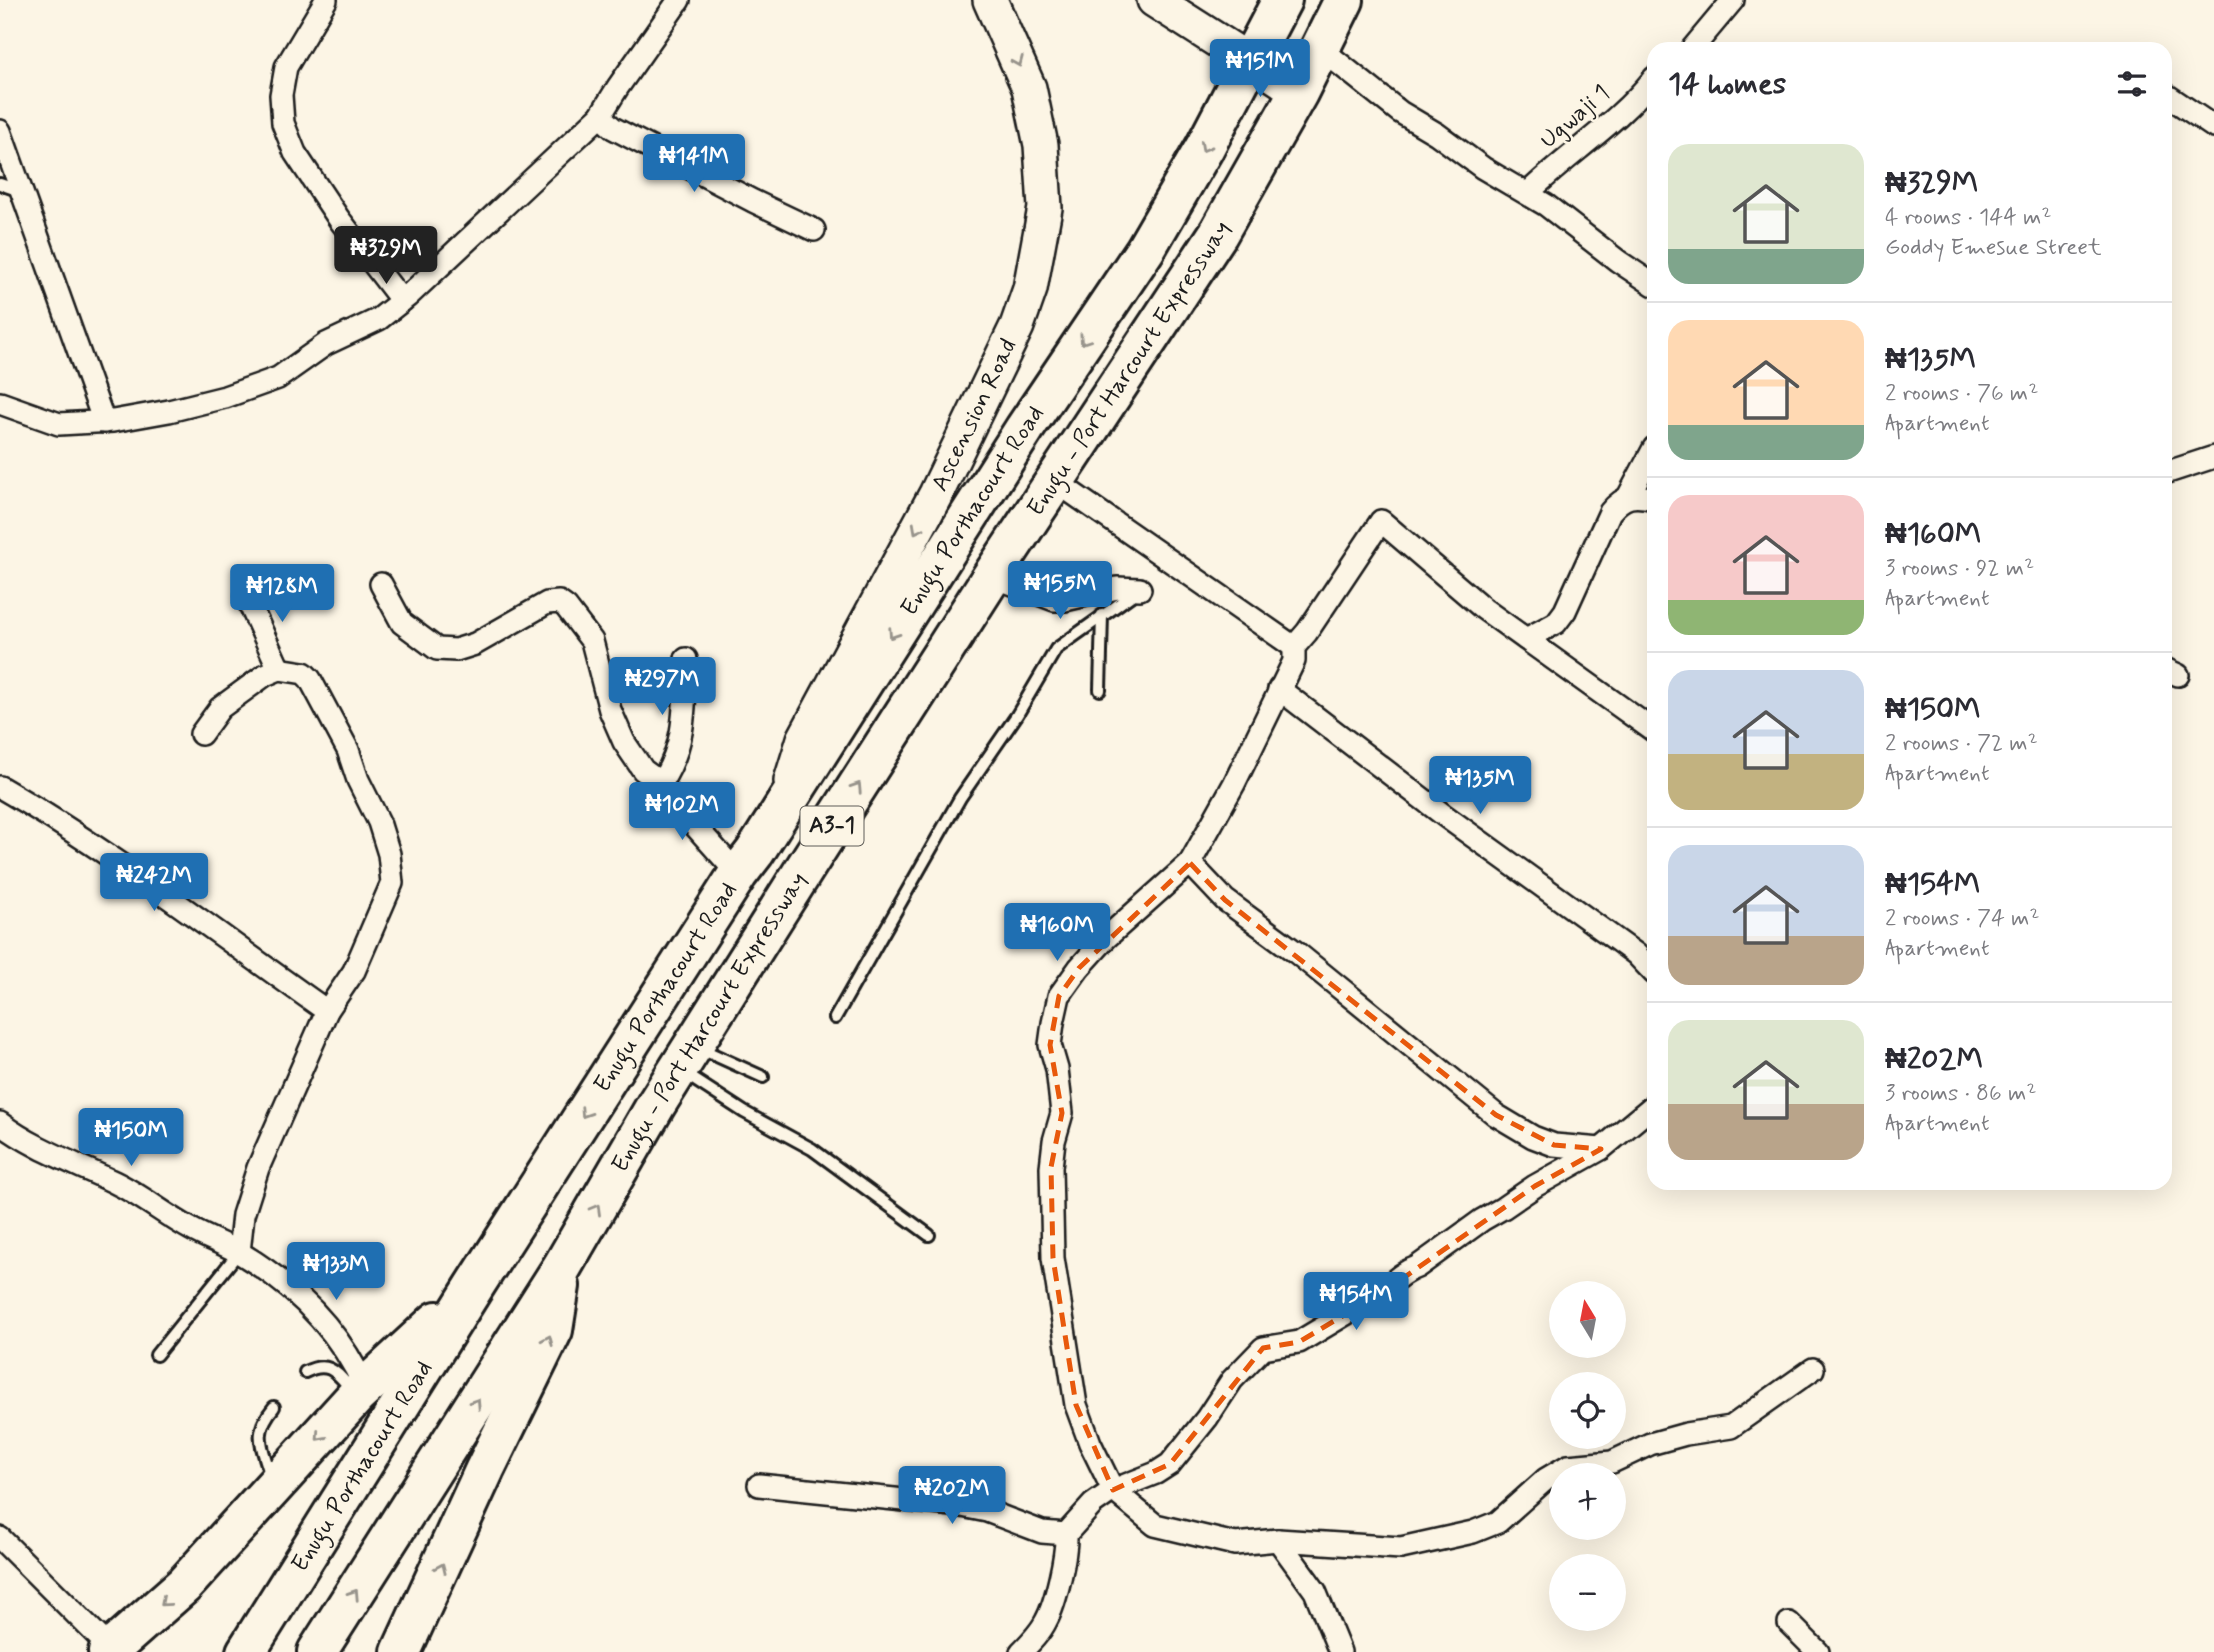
<!DOCTYPE html>
<meta charset="utf-8">
<style>
body{margin:0;font-family:Mynerve,sans-serif;background:#f7f7f7;color:#2b2b33;height:100vh;display:flex;flex-direction:column;font-size:26px;white-space:nowrap}
*{box-sizing:border-box;margin:0}
p{font-size:23px;color:#7c7c81}
.icon{flex:none;width:38px;height:38px;fill:none;stroke:currentColor;stroke-width:2;stroke-linecap:round;stroke-linejoin:round}
.map{position:relative;flex:1;overflow:hidden}
.sheet{position:absolute;left:1647px;top:42px;width:525px;height:1148px;display:flex;flex-direction:column;background:#fff;border-radius:21px;box-shadow:0 7px 28px #0002}
.sheet>*{flex:none}
.needle{width:46px;rotate:350deg}
.buttons{position:absolute;left:1549px;top:1281px;display:grid;gap:14px}
.buttons a{display:grid;place-items:center;width:77px;height:77px;border-radius:50%;background:#fff;box-shadow:0 7px 28px #0002;font-size:35px}
.price{position:absolute;translate:-50% -60px;padding:0 16px;border-radius:7px;background:#1f6fb2;color:#fff;font-size:23px;line-height:46px;filter:drop-shadow(0 2px 4px #0008)}
.price::after{content:'';position:absolute;left:50%;top:42px;width:21px;height:16px;margin-left:-10px;background:inherit;clip-path:polygon(0 0,100% 0,50% 100%)}
.price.current{background:#222;color:#fff}
ul{padding:0;list-style:none}
li{display:flex;align-items:center;gap:21px;height:175px;padding:0 21px}
li+li{border-top:2px solid #e1e1e2}
li span{display:grid;place-items:center;flex:none;width:196px;height:140px;border-radius:21px;color:#555}
li>.icon{margin-inline-start:auto}
span .icon{width:84px;height:84px;fill:#fffc;stroke-width:1}
li b{font-size:30px}
h2{display:flex;justify-content:space-between;align-items:center;height:84px;padding:0 21px;font-size:30px}
.map>svg:first-child{display:block}
.lines{fill:none;stroke-linecap:round;stroke-linejoin:round}
.lane-casing{stroke:#1c1c1c;stroke-width:16}
.street-casing{stroke:#1c1c1c;stroke-width:26}
.secondary-casing{stroke:#1c1c1c;stroke-width:35}
.primary-casing{stroke:#1c1c1c;stroke-width:38}
.highway-casing{stroke:#1c1c1c;stroke-width:44}
.lane{stroke:#fcf5e5;stroke-width:10}
.street{stroke:#fcf5e5;stroke-width:21}
.secondary{stroke:#fcf5e5;stroke-width:30}
.primary{stroke:#fcf5e5;stroke-width:33}
.highway{stroke:#fcf5e5;stroke-width:38}
.oneway{stroke:#97938b}
.marked{fill:none;stroke:#e8590c;stroke-width:5;stroke-dasharray:14 9;stroke-linejoin:round}
.labels{text-anchor:middle;dominant-baseline:central;stroke-width:5;stroke-linejoin:round;paint-order:stroke}
.shield{fill:#fcf5e5;stroke:#5f5d58;stroke-width:2}
.shield-label{font-size:23px;font-weight:bold;fill:#1c1c1c}
.street-label{font-size:24px;fill:#1c1c1c;stroke:#fcf5e5}
</style>
<div class="map">
<svg width="2214" height="1652" viewBox="0 0 2214 1652">
<rect width="100%" height="100%" fill="#fcf5e5"/>
<filter id="ink" filterUnits="userSpaceOnUse"><feTurbulence type="fractalNoise" baseFrequency=".0143" numOctaves="2"/><feDisplacementMap in="SourceGraphic" scale="14" xChannelSelector="R" yChannelSelector="G"/><feConvolveMatrix kernelMatrix="1 2 1 2 8 2 1 2 1" color-interpolation-filters="sRGB"/></filter>
<g filter="url(#ink)">
<g class="lines">
<g class="lane-casing">
<g id="lane">
<polyline points="0,184 20,191"/>
<polyline points="1100,690 1102,615"/>
<polyline points="835,1018 960,798 1017,715 1056,649 1136,592"/>
<polyline points="699,1048 763,1077"/>
<polyline points="684,1073 744,1112 812,1149 929,1235"/>
<polyline points="156,1355 239,1252"/>
<path d="M305,1372C329,1360 336,1372 351,1389"/>
<path d="M271,1478C263,1446 251,1435 274,1407"/>
</g>
</g>
<g class="street-casing">
<g id="street">
<polyline points="326,0 286,67 281,95 283,123 295,153 339,219 402,301"/>
<polyline points="1321,49 1400,112 1437,134 1483,168 1546,205 1618,261 1654,285"/>
<polyline points="1692,49 1733,0"/>
<polyline points="2165,94 2214,127"/>
<polyline points="600,116 613,128 753,201 814,230"/>
<polyline points="0,131 104,422"/>
<path d="M1528,193C1569,153 1618,123 1654,78"/>
<polyline points="0,403 59,424 113,421 169,411 225,397 278,378 326,344 379,319 408,296 600,116 618,87 679,0"/>
<polyline points="2165,473 2214,457"/>
<polyline points="1055,481 1294,647"/>
<polyline points="1629,495 1654,448"/>
<polyline points="992,576 1054,600 1065,600 1117,588 1140,589"/>
<polyline points="381,584 402,623 437,649 456,650 475,644 547,603 559,602 566,607 592,641 610,710 624,742 643,770 661,783 679,808 738,874"/>
<polyline points="246,596 279,669"/>
<path d="M1526,639L1556,623L1565,611L1610,512C1624,495 1634,494 1654,499"/>
<polyline points="2165,669 2178,675"/>
<polyline points="1279,689 1445,816 1636,954 1654,973"/>
<polyline points="1654,731 1484,609 1381,521 1307,632 1294,647 1294,661 1234,784 1190,863 1106,938 1079,968 1059,996 1053,1023 1050,1045 1057,1069 1062,1113 1054,1141 1051,1167 1053,1258 1076,1405 1090,1443 1113,1490 1155,1525 1235,1544 1278,1540 1401,1548 1473,1532 1498,1522 1546,1479 1568,1466 1612,1462 1650,1444 1686,1434 1731,1427 1813,1369"/>
<polyline points="201,734 220,708 265,675 279,669 304,673 310,679 348,750 358,780 379,822 389,854 392,883 354,971 327,1011 258,1168 243,1215 239,1252"/>
<path d="M661,783C687,743 684,705 686,659"/>
<path d="M0,787C114,853 219,935 327,1011"/>
<polyline points="1190,863 1225,900 1297,953 1496,1115 1533,1137 1554,1145 1601,1149"/>
<path d="M0,1123C34,1149 75,1163 114,1182C141,1195 165,1215 191,1229C207,1238 224,1244 240,1253C295,1286 339,1329 365,1388"/>
<path d="M759,1485L962,1506L987,1511L1042,1532L1066,1534L1093,1504L1113,1490L1156,1473L1170,1464L1207,1418L1232,1380L1263,1348L1299,1342L1374,1297C1389,1287 1399,1273 1417,1267L1482,1220L1503,1208L1535,1186L1601,1149L1654,1105"/>
<polyline points="0,1538 111,1649"/>
<polyline points="1278,1540 1315,1591 1340,1652"/>
<polyline points="1789,1623 1818,1652"/>
<path d="M1021,1652C1030,1643 1040,1633 1046,1621C1056,1603 1067,1554 1066,1534"/>
</g>
</g>
<g class="secondary-casing">
<polyline id="secondary" points="1251,62 1298,93"/>
</g>
<g class="primary-casing">
<g id="primary">
<polyline points="1154,0 1251,62"/>
<path id="s1" d="M791,781L804,739L936,494L1017,326L1030,289L1045,208L1041,145L1029,88L990,0"/>
</g>
</g>
<g class="highway-casing">
<g id="highway">
<polyline points="108,1652 184,1585 357,1395 437,1321"/>
<path id="s2" d="M246,1652L474,1287L738,874L755,852L1025,428L1145,250L1205,147L1282,0"/>
<path id="s3" d="M317,1652L562,1267L657,1103L805,868L992,576L1218,234L1298,93L1344,0"/>
<polyline points="401,1652 485,1469 553,1330 560,1286"/>
</g>
</g>
<use href="#lane" class="lane"/>
<use href="#street" class="street"/>
<use href="#secondary" class="secondary"/>
<use href="#primary" class="primary"/>
<use href="#highway" class="highway"/>
</g>
<defs><path id="oneway-chevron" d="M-2-3.5L2.5 0L-2 3.5" fill="none" stroke-width="1.6" stroke-linecap="round" stroke-linejoin="round" transform="scale(1.75)"/></defs>
<g class="oneway">
<use href="#oneway-chevron" transform="translate(1018 62) rotate(67)"/>
<use href="#oneway-chevron" transform="translate(1205 147) rotate(119)"/>
<use href="#oneway-chevron" transform="translate(1084 340) rotate(124)"/>
<use href="#oneway-chevron" transform="translate(917 529) rotate(118)"/>
<use href="#oneway-chevron" transform="translate(893 634) rotate(123)"/>
<use href="#oneway-chevron" transform="translate(857 787) rotate(-57)"/>
<use href="#oneway-chevron" transform="translate(585 1113) rotate(123)"/>
<use href="#oneway-chevron" transform="translate(596 1209) rotate(-60)"/>
<use href="#oneway-chevron" transform="translate(548 1340) rotate(-66)"/>
<use href="#oneway-chevron" transform="translate(476 1403) rotate(-57)"/>
<use href="#oneway-chevron" transform="translate(320 1436) rotate(132)"/>
<use href="#oneway-chevron" transform="translate(441 1568) rotate(-66)"/>
<use href="#oneway-chevron" transform="translate(354 1594) rotate(-57)"/>
<use href="#oneway-chevron" transform="translate(165 1602) rotate(139)"/>
</g>
</g>
<path class="marked" d="M1190,863L1225,900L1496,1115L1554,1145L1601,1149L1535,1186L1386,1290L1299,1342L1263,1348L1170,1464L1113,1490L1076,1405L1053,1258L1051,1167L1062,1113L1050,1045L1059,996L1079,968Z"/>
<g class="labels">
<rect class="shield" x="800.5" y="806.5" width="63" height="39" rx="5"/>
<g class="shield-label">
<text x="832" y="826">A3-1</text>
</g>
<g class="street-label">
<text transform="translate(1575 117) rotate(-41)">Ugwaji 1</text>
<text stroke="none"><textPath href="#s3" startOffset="1519">Enugu - Port Harcourt Expressway</textPath></text>
<text stroke="none"><textPath href="#s1" startOffset="410">Ascension Road</textPath></text>
<text stroke="none"><textPath href="#s2" startOffset="1353">Enugu Porthacourt Road</textPath></text>
<text stroke="none"><textPath href="#s2" startOffset="786">Enugu Porthacourt Road</textPath></text>
<text stroke="none"><textPath href="#s3" startOffset="742">Enugu - Port Harcourt Expressway</textPath></text>
<text stroke="none"><textPath href="#s2" startOffset="219">Enugu Porthacourt Road</textPath></text>
</g>
</g>
</svg>
<div class="buttons">
<a><svg class="needle" viewBox="-14 -14 28 28"><path d="M0-13l5 13h-10z" fill="#e53935"/><path d="M0 13l5-13h-10z" fill="#7c7c81"/></svg></a>
<a><svg class="icon" aria-label="locate" viewBox="0 0 24 24"><circle cx="12" cy="12" r="6"/><path d="M12 2v4M12 18v4M2 12h4M18 12h4"/></svg></a>
<a>+</a>
<a>−</a>
</div>
<b class="price" style="left:1260px;top:99px">₦151M</b>
<b class="price" style="left:694px;top:194px">₦141M</b>
<b class="price current" style="left:386px;top:286px">₦329M</b>
<b class="price" style="left:1060px;top:621px">₦155M</b>
<b class="price" style="left:282px;top:624px">₦128M</b>
<b class="price" style="left:662px;top:717px">₦297M</b>
<b class="price" style="left:1480px;top:816px">₦135M</b>
<b class="price" style="left:682px;top:842px">₦102M</b>
<b class="price" style="left:154px;top:913px">₦242M</b>
<b class="price" style="left:1057px;top:963px">₦160M</b>
<b class="price" style="left:131px;top:1168px">₦150M</b>
<b class="price" style="left:336px;top:1302px">₦133M</b>
<b class="price" style="left:1356px;top:1332px">₦154M</b>
<b class="price" style="left:952px;top:1526px">₦202M</b>
<section class="sheet">
<h2>14 homes<svg class="icon" aria-label="filters" viewBox="0 0 24 24"><path d="M4 7h16M4 17h16"/><circle cx="9" cy="7" r="2"/><circle cx="15" cy="17" r="2"/></svg></h2>
<ul>
<li><span style="background:linear-gradient(#dfe7d0 75%,#7fa58c 0)"><svg class="icon" aria-label="home" viewBox="0 0 24 24"><path d="M3 11l9-7 9 7M6 9v11h12V9"/></svg></span><div><b>₦329M</b><p>4 rooms · 144 m²</p><p>Goddy Emesue Street</p></div></li>
<li><span style="background:linear-gradient(#ffd9b3 75%,#7fa58c 0)"><svg class="icon" aria-label="home" viewBox="0 0 24 24"><path d="M3 11l9-7 9 7M6 9v11h12V9"/></svg></span><div><b>₦135M</b><p>2 rooms · 76 m²</p><p>Apartment</p></div></li>
<li><span style="background:linear-gradient(#f6c9c9 75%,#8fb573 0)"><svg class="icon" aria-label="home" viewBox="0 0 24 24"><path d="M3 11l9-7 9 7M6 9v11h12V9"/></svg></span><div><b>₦160M</b><p>3 rooms · 92 m²</p><p>Apartment</p></div></li>
<li><span style="background:linear-gradient(#c9d6e8 60%,#c2b280 0)"><svg class="icon" aria-label="home" viewBox="0 0 24 24"><path d="M3 11l9-7 9 7M6 9v11h12V9"/></svg></span><div><b>₦150M</b><p>2 rooms · 72 m²</p><p>Apartment</p></div></li>
<li><span style="background:linear-gradient(#c9d6e8 65%,#b9a48a 0)"><svg class="icon" aria-label="home" viewBox="0 0 24 24"><path d="M3 11l9-7 9 7M6 9v11h12V9"/></svg></span><div><b>₦154M</b><p>2 rooms · 74 m²</p><p>Apartment</p></div></li>
<li><span style="background:linear-gradient(#dfe7d0 60%,#b9a48a 0)"><svg class="icon" aria-label="home" viewBox="0 0 24 24"><path d="M3 11l9-7 9 7M6 9v11h12V9"/></svg></span><div><b>₦202M</b><p>3 rooms · 86 m²</p><p>Apartment</p></div></li>
</ul>
</section>
</div>
